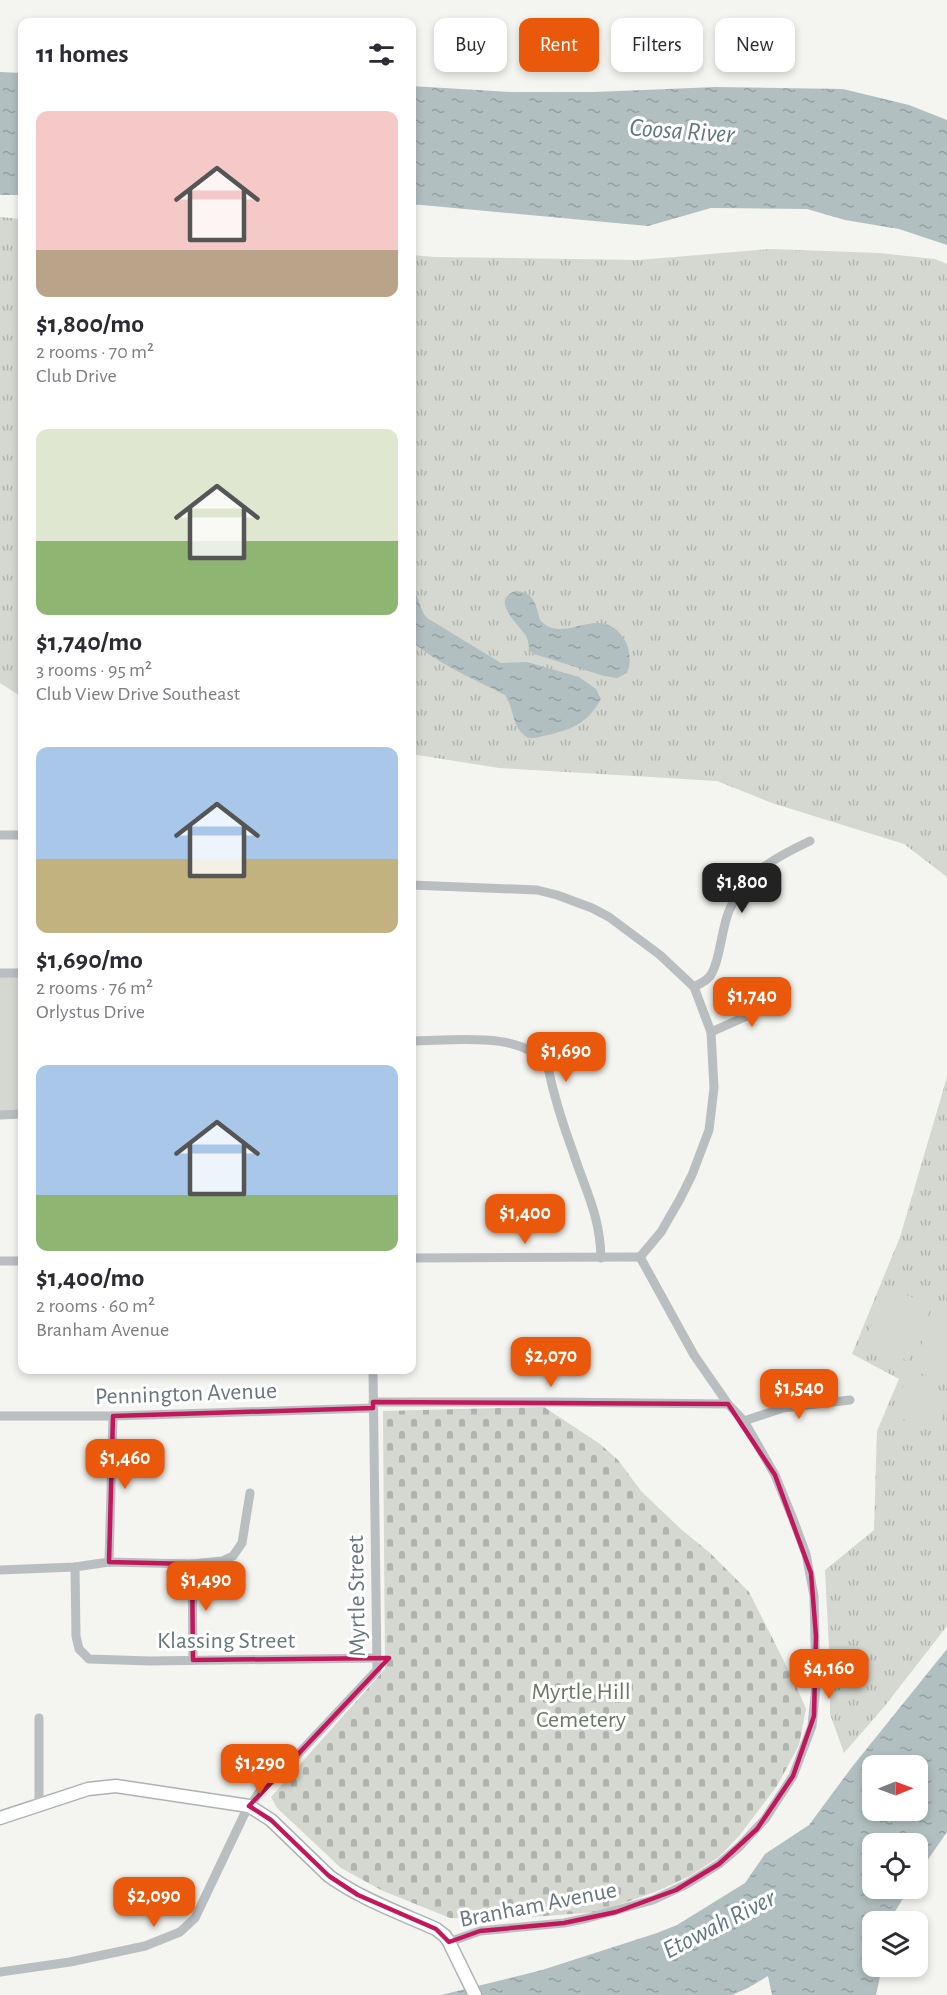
<!DOCTYPE html>
<meta charset="utf-8">
<style>
body{margin:0;font-family:"Alegreya Sans",sans-serif;background:#f7f7f7;color:#2b2b33;height:100vh;display:flex;flex-direction:column;font-size:22px;white-space:nowrap}
*{box-sizing:border-box;margin:0}
p{font-size:20px;color:#7c7c81}
.icon{flex:none;width:33px;height:33px;fill:none;stroke:currentColor;stroke-width:2;stroke-linecap:round;stroke-linejoin:round}
.map{position:relative;flex:1;overflow:hidden}
.panel{position:absolute;left:18px;top:18px;width:398px;height:1356px;display:flex;flex-direction:column;background:#fff;border-radius:12px;box-shadow:0 3px 9px #0003}
.panel>*{flex:none}
.guide{position:absolute;left:434px;top:18px;width:423px;height:54px;display:flex;gap:12px}
.needle{width:39px;rotate:89deg}
.buttons{position:absolute;left:862px;top:1755px;display:grid;gap:12px}
.buttons a{display:grid;place-items:center;width:66px;height:66px;border-radius:12px;background:#fff;box-shadow:0 3px 9px #0003;font-size:30px}
.price{position:absolute;translate:-50% -51px;padding:0 14px;border-radius:12px;background:#ea580c;color:#fff;font-size:20px;line-height:39px;filter:drop-shadow(0 2px 3px #0008)}
.price::after{content:'';position:absolute;left:50%;top:36px;width:18px;height:14px;margin-left:-9px;background:inherit;clip-path:polygon(0 0,100% 0,50% 100%)}
.price.on{background:#222;color:#fff}
ul{padding:0;list-style:none}
li{display:grid;align-content:center;gap:12px;height:318px;padding:0 18px}
li span{display:grid;place-items:center;height:186px;border-radius:12px;color:#555}
li>.icon{margin-inline-start:auto}
span .icon{width:108px;height:108px;fill:#fffc;stroke-width:1}
li b{font-size:26px}
h2{display:flex;justify-content:space-between;align-items:center;height:72px;padding:0 18px;font-size:26px}
.chip{padding:0 21px;border-radius:12px;background:#fff;box-shadow:0 3px 9px #0003;font-size:21px;line-height:54px}
.chip.on{background:#ea580c;color:#fff}
.map>svg:first-child{display:block}
.grass{fill:url(#grass-tufts)}
.cemetery{fill:url(#cemetery-stones)}
.park{fill:#d4d8d0}
.water{fill:url(#water-ripples);fill-rule:evenodd}
.lines{fill:none;stroke-linecap:round;stroke-linejoin:round}
.major-casing{stroke:#adb2b5;stroke-width:15}
.minor{stroke:#b9bec0;stroke-width:9}
.major{stroke:#fff;stroke-width:12}
.marked{fill:none;stroke:#c2185b;stroke-width:4.5;stroke-linejoin:round}
.labels{text-anchor:middle;dominant-baseline:central;stroke-width:6;stroke-linejoin:round;paint-order:stroke}
.street-label{font-size:24px;fill:#66777f;stroke:#fff}
.park-label{font-size:24px;fill:#6a7764;stroke:#fff}
.water-label{font-size:26px;font-style:italic;fill:#61787c;stroke:#fff}
</style>
<div class="map">
<svg width="947" height="1995" viewBox="0 0 947 1995">
<defs>
<pattern id="grass-tufts" width="24" height="20" patternUnits="userSpaceOnUse" patternTransform="scale(1.5)"><rect width="24" height="20" fill="#d4d8d0"/><path d="M3 7l-1-3M5 7V3M7 7l1-3M15 17l-1-3M17 17v-4M19 17l1-3" fill="none" stroke="#b0b4ae"/></pattern>
<pattern id="cemetery-stones" width="16" height="16" patternUnits="userSpaceOnUse" patternTransform="scale(1.5)"><rect width="16" height="16" fill="#d4d8d0"/><path d="M2 7V4a2 2 0 0 1 4 0v3zM10 15v-3a2 2 0 0 1 4 0v3z" fill="#b0b4ae"/></pattern>
<pattern id="water-ripples" width="26" height="14" patternUnits="userSpaceOnUse" patternTransform="scale(1.5)"><rect width="26" height="14" fill="#b1bfc1"/><path d="M2 4q2-2 4 0t4 0M15 11q2-2 4 0t4 0" fill="none" stroke="#94a0a2"/></pattern>
</defs>
<rect width="100%" height="100%" fill="#f4f4f0"/>
<g class="grass">
<polygon points="0,217 22,219 22,697 0,683"/>
<polygon points="771,249 879,253 935,259 947,264 947,877 904,844 772,803 717,781 499,768 411,754 411,255 435,257 638,260"/>
<polygon points="947,1077 947,1626 884,1707 844,1753 830,1714 830,1667 825,1570 874,1530 877,1431 899,1379 852,1354 900,1237"/>
</g>
<polygon class="cemetery" points="544,1407 600,1444 618,1460 641,1491 682,1530 710,1553 749,1592 795,1683 806,1709 799,1745 777,1786 739,1836 719,1857 690,1876 655,1892 598,1912 506,1919 450,1918 383,1891 341,1868 277,1808 271,1797 385,1669 383,1411"/>
<g class="park">
<polygon points="0,973 22,973 22,1114 0,1115"/>
<polygon points="888,1287 932,1306 908,1361 864,1342"/>
<polygon points="935,1314 947,1319 947,1385 911,1369"/>
<polygon points="907,1377 947,1394 947,1406 936,1433 891,1414"/>
</g>
<g class="water">
<polygon points="0,72 22,73 22,195 0,195"/>
<polygon points="411,86 511,92 595,92 716,87 843,89 909,105 947,120 947,245 899,229 845,220 807,209 711,208 648,226 411,204"/>
<path d="M411,585C419,595 419,609 427,618L501,663L527,662L579,677L596,689L601,699C586,725 571,730 543,736C535,738 529,741 522,733C512,723 513,706 505,695C470,677 442,666 411,641Z"/>
<path d="M515,591C534,591 536,605 540,620C557,639 579,622 599,623C622,624 636,652 627,673L617,678L604,676L534,654L529,650C529,645 528,640 526,636C518,623 490,601 515,591Z"/>
<path d="M947,1649V1832L918,1874V1844H873V1888L909,1889L889,1921L873,1922V1966L882,1967L876,1995H772L768,1976L748,1988L732,1995H441L542,1970L657,1933L677,1925L745,1883L765,1854L809,1825L852,1767ZM873,1766H918V1810H873Z"/>
</g>
<g class="lines">
<g class="major-casing">
<path id="major" d="M0,1818L88,1789L116,1786L249,1806L271,1820L329,1876C361,1899 400,1913 436,1929L445,1936L449,1942L475,1995"/>
</g>
<g class="minor">
<polyline points="0,835 22,835"/>
<polyline points="411,885 537,890 557,895 592,908 609,917 660,955 694,987 711,1032 714,1088 709,1130 692,1175 680,1199 661,1232 640,1257"/>
<polyline points="0,973 22,973"/>
<path d="M694,987C701,983 709,980 712,973C721,956 721,930 729,911C744,874 776,857 810,841"/>
<polyline points="711,1032 783,1000"/>
<path d="M411,1041C451,1041 525,1029 548,1068C554,1096 563,1125 573,1152C586,1192 600,1215 601,1258"/>
<polyline points="0,1115 22,1114"/>
<polyline points="411,1258 640,1257"/>
<polyline points="0,1261 22,1261"/>
<polyline points="373,1402 555,1402 728,1404"/>
<polyline points="0,1416 113,1416 373,1408"/>
<polyline points="744,1421 783,1408 850,1400"/>
<polyline points="109,1562 113,1416"/>
<polyline points="192,1564 193,1660"/>
<polyline points="75,1567 76,1636 79,1649 89,1659 150,1661 377,1658"/>
<polyline points="0,1570 75,1567 109,1562 192,1564 222,1561 233,1556 242,1543 250,1493"/>
<polyline points="39,1718 39,1804"/>
<polyline points="449,1942 480,1931 564,1923 588,1918 653,1900 687,1884 719,1864 739,1847 765,1819 793,1776 812,1726 816,1686 814,1596 806,1554 793,1519 775,1475 744,1421 728,1404 694,1355 640,1257"/>
<polyline points="0,1972 70,1962 145,1946 180,1932 195,1918 244,1815 260,1791 300,1752 377,1670 373,1370"/>
</g>
<use href="#major" class="major"/>
</g>
<path class="marked" d="M373,1402L728,1404L775,1475L811,1573L816,1636L814,1716L793,1776L757,1829L719,1864L676,1890L616,1912L564,1923L480,1931L449,1942L436,1929L358,1895L329,1876L271,1820L249,1806L389,1658L193,1660L192,1564L109,1562L113,1416L373,1408Z"/>
<g class="labels">
<g class="street-label">
<text transform="translate(186 1394) rotate(-2)">Pennington Avenue</text>
<text transform="translate(357 1596) rotate(-91)">Myrtle Street</text>
<text x="226" y="1641">Klassing Street</text>
<text transform="translate(538 1905) rotate(-11)">Branham Avenue</text>
</g>
<g class="park-label">
<text x="581" y="1692">Myrtle Hill<tspan x="581" dy="28">Cemetery</tspan></text>
</g>
<g class="water-label">
<text transform="translate(682 131) rotate(4)">Coosa River</text>
<text transform="translate(719 1924) rotate(-27)">Etowah River</text>
</g>
</g>
</svg>
<div class="buttons">
<a><svg class="needle" viewBox="-14 -14 28 28"><path d="M0-13l5 13h-10z" fill="#e53935"/><path d="M0 13l5-13h-10z" fill="#7c7c81"/></svg></a>
<a><svg class="icon" aria-label="locate" viewBox="0 0 24 24"><circle cx="12" cy="12" r="6"/><path d="M12 2v4M12 18v4M2 12h4M18 12h4"/></svg></a>
<a><svg class="icon" aria-label="layers" viewBox="0 0 24 24"><path d="M12 4l9 5-9 5-9-5zM3 14l9 5 9-5"/></svg></a>
</div>
<b class="price on" style="left:742px;top:914px">$1,800</b>
<b class="price" style="left:752px;top:1028px">$1,740</b>
<b class="price" style="left:566px;top:1083px">$1,690</b>
<b class="price" style="left:525px;top:1245px">$1,400</b>
<b class="price" style="left:551px;top:1388px">$2,070</b>
<b class="price" style="left:799px;top:1420px">$1,540</b>
<b class="price" style="left:125px;top:1490px">$1,460</b>
<b class="price" style="left:206px;top:1612px">$1,490</b>
<b class="price" style="left:829px;top:1700px">$4,160</b>
<b class="price" style="left:260px;top:1795px">$1,290</b>
<b class="price" style="left:154px;top:1928px">$2,090</b>
<div class="guide">
<a class="chip">Buy</a>
<a class="chip on">Rent</a>
<a class="chip">Filters</a>
<a class="chip">New</a>
</div>
<section class="panel">
<h2>11 homes<svg class="icon" aria-label="filters" viewBox="0 0 24 24"><path d="M4 7h16M4 17h16"/><circle cx="9" cy="7" r="2"/><circle cx="15" cy="17" r="2"/></svg></h2>
<ul>
<li><span style="background:linear-gradient(#f6c9c9 75%,#b9a48a 0)"><svg class="icon" aria-label="home" viewBox="0 0 24 24"><path d="M3 11l9-7 9 7M6 9v11h12V9"/></svg></span><div><b>$1,800/mo</b><p>2 rooms · 70 m²</p><p>Club Drive</p></div></li>
<li><span style="background:linear-gradient(#dfe7d0 60%,#8fb573 0)"><svg class="icon" aria-label="home" viewBox="0 0 24 24"><path d="M3 11l9-7 9 7M6 9v11h12V9"/></svg></span><div><b>$1,740/mo</b><p>3 rooms · 95 m²</p><p>Club View Drive Southeast</p></div></li>
<li><span style="background:linear-gradient(#a9c7e8 60%,#c2b280 0)"><svg class="icon" aria-label="home" viewBox="0 0 24 24"><path d="M3 11l9-7 9 7M6 9v11h12V9"/></svg></span><div><b>$1,690/mo</b><p>2 rooms · 76 m²</p><p>Orlystus Drive</p></div></li>
<li><span style="background:linear-gradient(#a9c7e8 70%,#8fb573 0)"><svg class="icon" aria-label="home" viewBox="0 0 24 24"><path d="M3 11l9-7 9 7M6 9v11h12V9"/></svg></span><div><b>$1,400/mo</b><p>2 rooms · 60 m²</p><p>Branham Avenue</p></div></li>
</ul>
</section>
</div>
